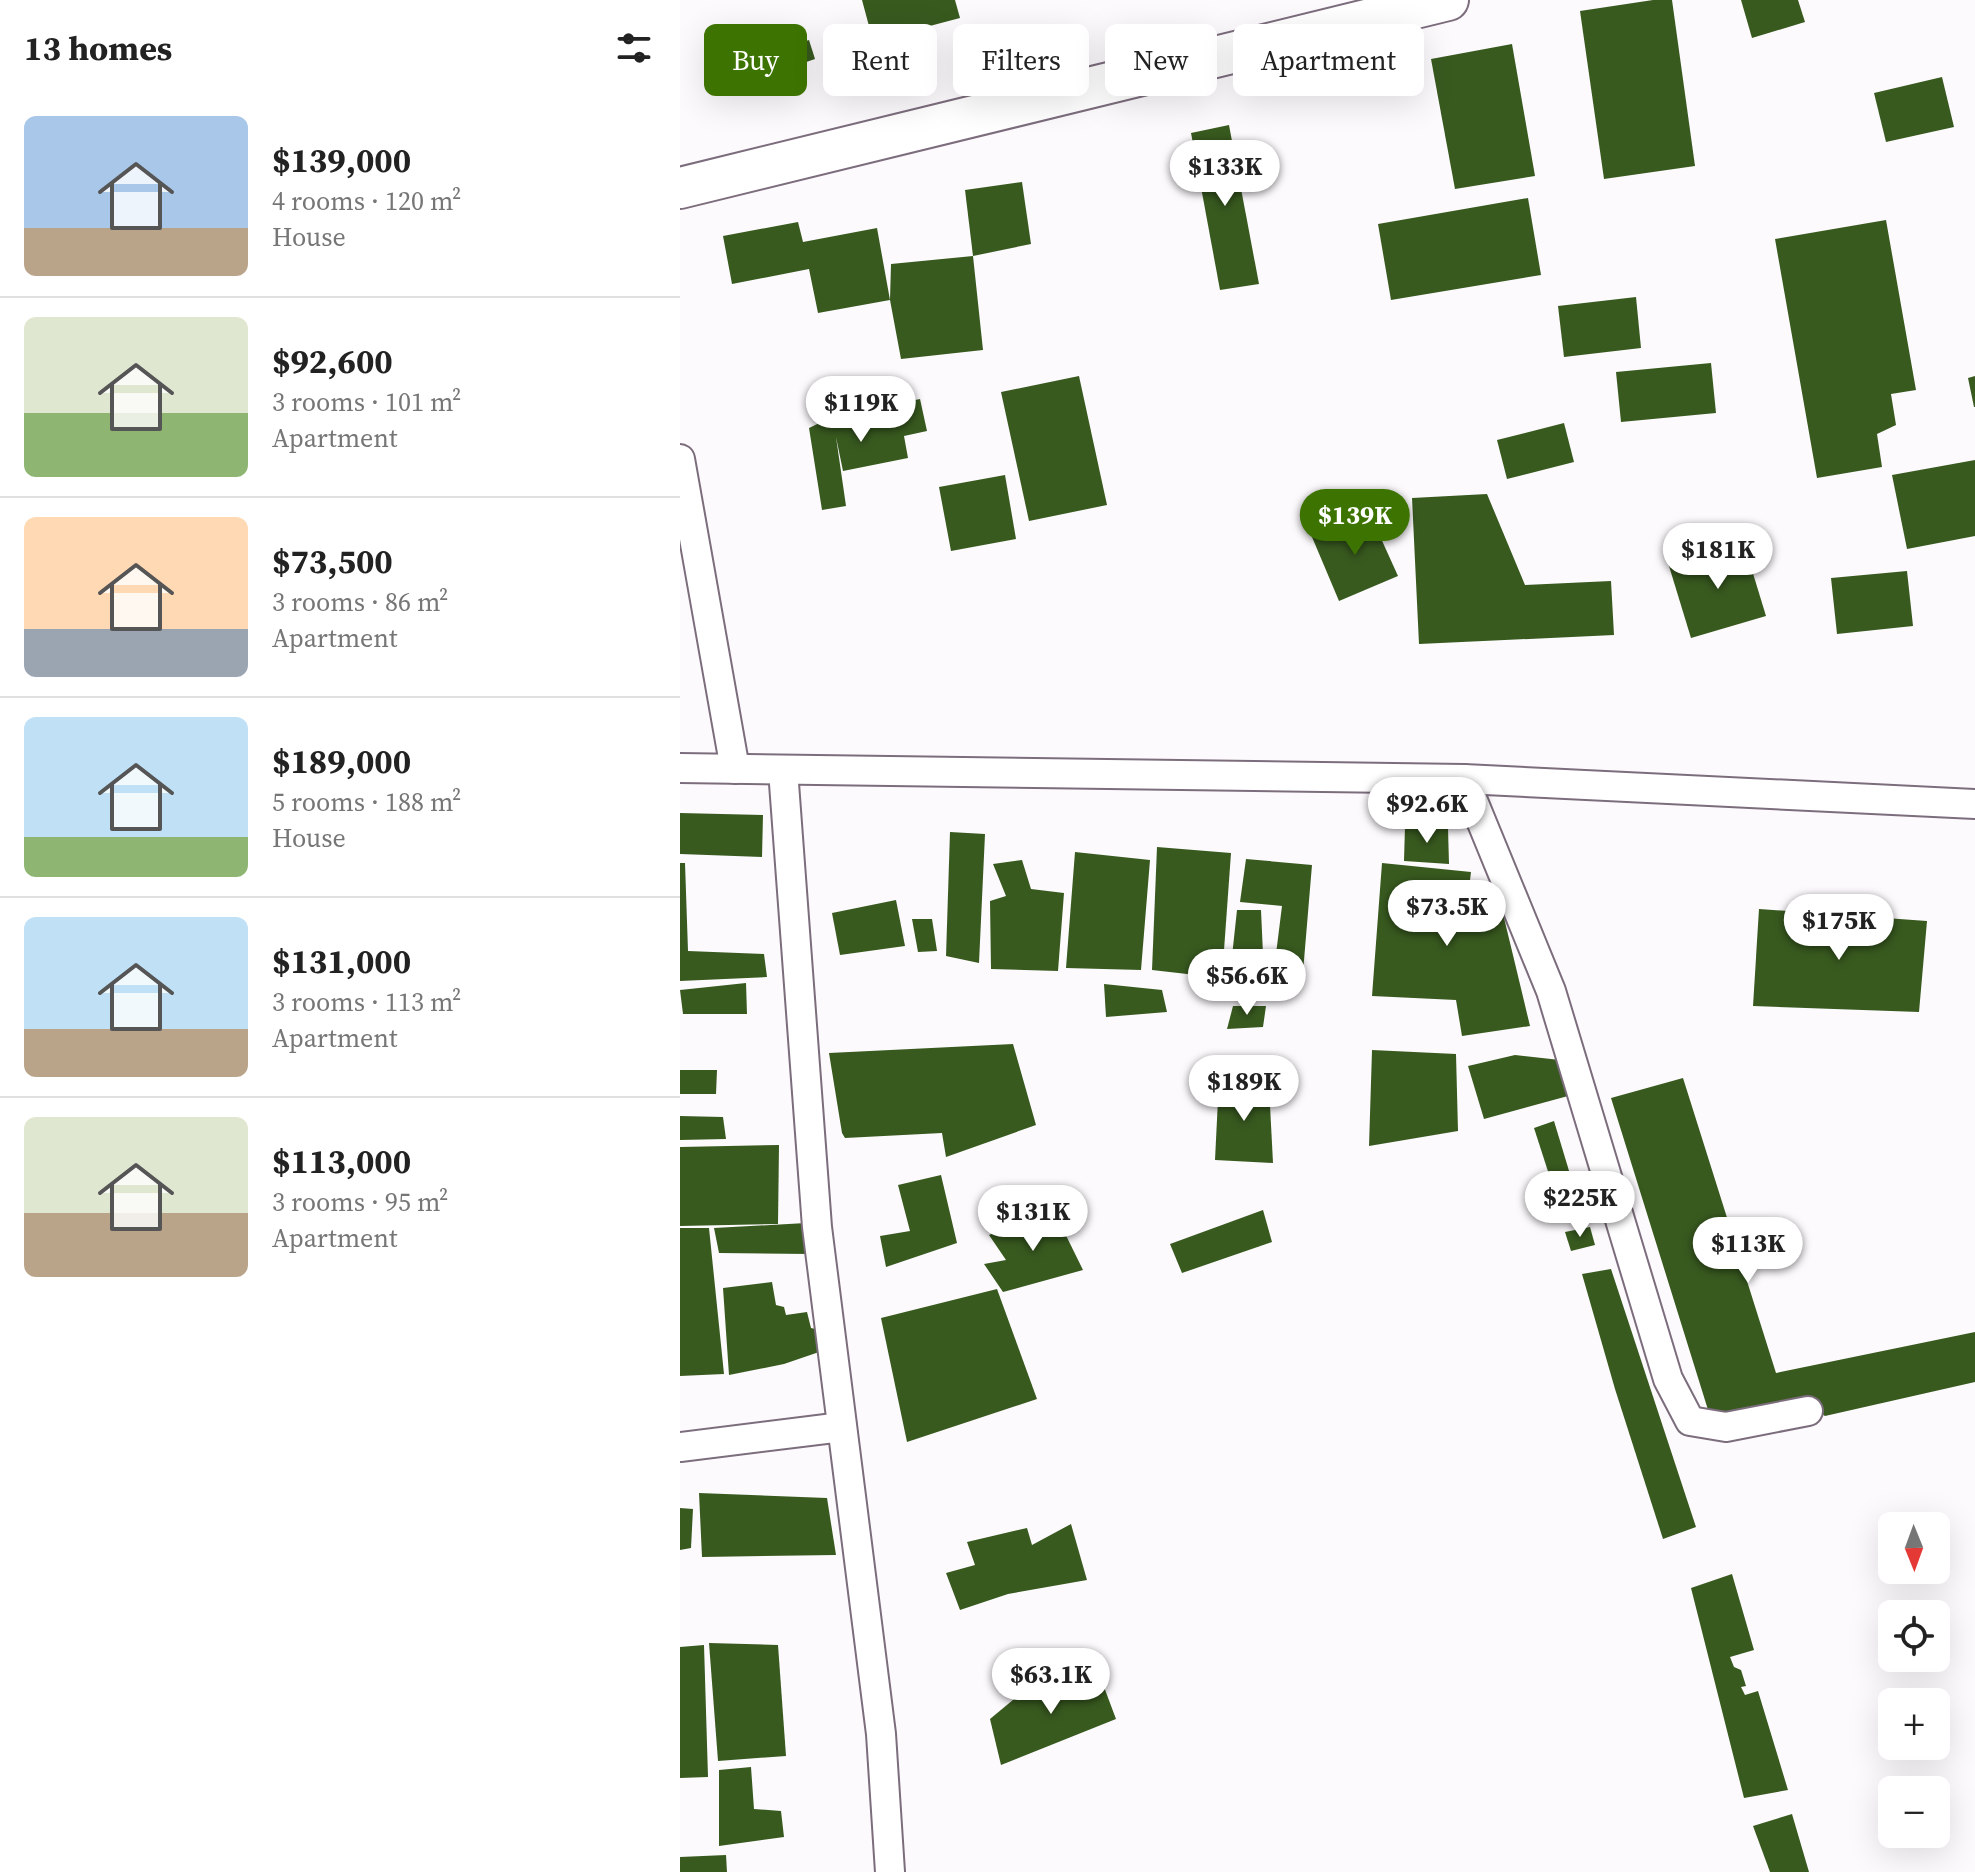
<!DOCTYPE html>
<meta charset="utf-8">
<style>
body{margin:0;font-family:"Source Serif 4",serif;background:#f6f6f6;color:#222;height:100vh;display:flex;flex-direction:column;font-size:30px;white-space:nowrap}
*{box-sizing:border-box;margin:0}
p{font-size:26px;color:#767676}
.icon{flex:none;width:44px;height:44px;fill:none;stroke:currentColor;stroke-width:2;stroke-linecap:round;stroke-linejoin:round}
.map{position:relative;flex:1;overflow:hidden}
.sheet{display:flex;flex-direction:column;background:#fff;width:680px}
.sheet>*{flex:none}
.banner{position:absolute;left:24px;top:24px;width:760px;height:72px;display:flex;gap:16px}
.needle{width:52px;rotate:179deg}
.buttons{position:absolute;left:1198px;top:1512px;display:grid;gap:16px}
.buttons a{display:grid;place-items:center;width:72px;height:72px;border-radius:12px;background:#fff;box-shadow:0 8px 32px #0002;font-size:40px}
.price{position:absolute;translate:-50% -68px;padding:0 18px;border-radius:28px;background:#fff;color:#222;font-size:26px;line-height:52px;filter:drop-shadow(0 2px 4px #0008)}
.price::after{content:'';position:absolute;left:50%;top:48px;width:24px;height:18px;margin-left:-12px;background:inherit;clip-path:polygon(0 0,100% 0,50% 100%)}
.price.current{background:#3d7300;color:#fff}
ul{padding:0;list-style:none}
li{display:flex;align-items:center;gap:24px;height:200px;padding:0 24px}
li+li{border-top:2px solid #e0e0e0}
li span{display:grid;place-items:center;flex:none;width:224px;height:160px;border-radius:12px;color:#555}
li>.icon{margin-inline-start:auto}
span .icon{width:96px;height:96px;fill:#fffc;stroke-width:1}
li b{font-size:34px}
h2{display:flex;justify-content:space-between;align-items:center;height:96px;padding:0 24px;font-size:34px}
.chip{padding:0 28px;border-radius:12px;background:#fff;box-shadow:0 8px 32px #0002;font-size:28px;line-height:72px}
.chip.current{background:#3d7300;color:#fff}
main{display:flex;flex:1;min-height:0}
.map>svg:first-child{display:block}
.building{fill:#385a1f}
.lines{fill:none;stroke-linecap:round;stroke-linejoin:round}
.minor-casing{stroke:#7c6d7d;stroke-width:32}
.secondary-casing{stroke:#7c6d7d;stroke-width:44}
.minor{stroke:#fff;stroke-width:28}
.secondary{stroke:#fff;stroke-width:40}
</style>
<main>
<section class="sheet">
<h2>13 homes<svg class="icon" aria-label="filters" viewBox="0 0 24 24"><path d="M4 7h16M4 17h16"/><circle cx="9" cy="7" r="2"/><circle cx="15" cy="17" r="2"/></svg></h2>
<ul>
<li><span style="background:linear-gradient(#a9c7e8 70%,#b9a48a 0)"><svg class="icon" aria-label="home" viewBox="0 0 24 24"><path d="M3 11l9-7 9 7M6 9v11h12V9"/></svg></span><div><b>$139,000</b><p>4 rooms · 120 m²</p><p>House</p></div></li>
<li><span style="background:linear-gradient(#dfe7d0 60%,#8fb573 0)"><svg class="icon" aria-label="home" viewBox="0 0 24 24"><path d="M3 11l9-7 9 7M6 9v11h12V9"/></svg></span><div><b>$92,600</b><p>3 rooms · 101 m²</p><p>Apartment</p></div></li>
<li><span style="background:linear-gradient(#ffd9b3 70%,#9aa5b1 0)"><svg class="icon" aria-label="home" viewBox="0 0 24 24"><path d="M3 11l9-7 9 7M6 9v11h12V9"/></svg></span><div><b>$73,500</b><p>3 rooms · 86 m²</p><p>Apartment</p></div></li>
<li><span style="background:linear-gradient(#bfe0f5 75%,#8fb573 0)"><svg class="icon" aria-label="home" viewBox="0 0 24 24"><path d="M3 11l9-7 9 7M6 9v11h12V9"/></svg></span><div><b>$189,000</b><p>5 rooms · 188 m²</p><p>House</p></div></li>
<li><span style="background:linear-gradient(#bfe0f5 70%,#b9a48a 0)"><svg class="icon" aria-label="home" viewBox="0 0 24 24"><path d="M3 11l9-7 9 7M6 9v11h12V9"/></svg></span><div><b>$131,000</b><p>3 rooms · 113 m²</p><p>Apartment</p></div></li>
<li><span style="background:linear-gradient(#dfe7d0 60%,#b9a48a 0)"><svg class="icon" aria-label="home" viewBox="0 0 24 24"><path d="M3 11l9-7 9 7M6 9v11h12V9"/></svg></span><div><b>$113,000</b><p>3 rooms · 95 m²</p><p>Apartment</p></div></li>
</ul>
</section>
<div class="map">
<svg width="1295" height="1872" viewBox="0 0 1295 1872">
<rect width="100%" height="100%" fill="#fdfafd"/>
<g class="building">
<polygon points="182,0 275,0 280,18 193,41"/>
<polygon points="973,0 992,0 1015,166 924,179 900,11"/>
<polygon points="1061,0 1118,0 1125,22 1072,38"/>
<polygon points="129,40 135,59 106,69 99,50"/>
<polygon points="832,44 855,176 775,189 751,59"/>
<polygon points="1262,77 1274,127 1206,142 1194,93"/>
<polygon points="549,125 579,284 540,290 511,133"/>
<polygon points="342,182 351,244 293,256 285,190"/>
<polygon points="848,198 861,275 711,300 698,224"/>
<polygon points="1206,220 1236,390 1211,394 1216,425 1197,434 1202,467 1137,478 1095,239"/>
<polygon points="118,222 123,242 197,228 210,300 211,264 293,256 303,350 221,359 210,300 138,313 129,269 52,284 43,236"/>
<polygon points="956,297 961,348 884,357 878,306"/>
<polygon points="1031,363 1036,413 941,422 936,372"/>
<polygon points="399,376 427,505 349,521 321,392"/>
<polygon points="1295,376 1295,407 1294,407 1288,378"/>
<polygon points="240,399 247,431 224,436 228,458 163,471 156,437 166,506 142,510 129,428 152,417"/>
<polygon points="884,423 894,462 827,479 817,440"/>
<polygon points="1295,460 1295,536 1227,549 1212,475"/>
<polygon points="325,475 336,539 271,551 259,487"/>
<polygon points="807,494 845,585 931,581 934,635 739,644 732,498"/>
<polygon points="689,512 718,576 659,601 632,537"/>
<polygon points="1064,544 1086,616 1011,638 989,566"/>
<polygon points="1227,571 1233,626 1157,634 1151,578"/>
<polygon points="0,813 83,815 82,857 0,854"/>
<polygon points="725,826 768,828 769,864 724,861"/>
<polygon points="270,832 305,834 299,963 266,956"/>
<polygon points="477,847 551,853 542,978 472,970"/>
<polygon points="395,852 470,860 461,970 386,968"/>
<polygon points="566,859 632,865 622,984 549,984 557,910 581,910 583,954 596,954 602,906 560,902"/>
<polygon points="342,860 351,889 384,893 378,971 311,969 310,901 326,896 313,864"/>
<polygon points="0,863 5,863 8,951 84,954 87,977 0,981"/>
<polygon points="702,863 791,872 788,897 819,897 850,1026 782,1036 776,1000 692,996"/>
<polygon points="216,900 225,946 160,955 152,913"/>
<polygon points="1079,909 1247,921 1239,1012 1073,1006"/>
<polygon points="232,919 252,919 257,951 238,952"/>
<polygon points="66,983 67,1014 3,1014 0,990"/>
<polygon points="424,984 482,990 487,1012 426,1017"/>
<polygon points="553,1006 586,1006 583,1027 547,1029"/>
<polygon points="333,1044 356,1125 266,1157 262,1133 165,1138 162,1133 149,1053"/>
<polygon points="692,1050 776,1054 778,1131 689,1146"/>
<polygon points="835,1055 880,1060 888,1096 804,1119 788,1066"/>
<polygon points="0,1070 37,1070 36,1094 0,1094"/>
<polygon points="1003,1078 1096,1373 1295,1332 1295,1382 1145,1416 1127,1404 1052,1421 1029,1413 931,1098"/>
<polygon points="539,1079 589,1086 593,1163 535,1160"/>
<polygon points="0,1116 43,1117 46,1139 0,1140"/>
<polygon points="874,1121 902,1214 884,1221 854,1128"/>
<polygon points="99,1145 98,1224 0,1226 0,1147"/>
<polygon points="261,1175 277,1243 206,1267 200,1236 230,1231 218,1185"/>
<polygon points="373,1209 403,1270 323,1292 304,1264 326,1260 309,1235"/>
<polygon points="583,1210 592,1242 502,1273 490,1244"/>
<polygon points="126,1223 129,1254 39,1253 34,1228"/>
<polygon points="910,1227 915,1245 891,1251 885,1232"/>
<polygon points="0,1228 29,1228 44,1374 0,1376"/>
<polygon points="931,1269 1016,1527 983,1539 935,1389 902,1274"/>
<polygon points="92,1282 96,1305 104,1307 106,1315 127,1312 131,1328 140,1330 142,1351 104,1364 49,1375 43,1288"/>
<polygon points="317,1289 357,1399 227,1442 201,1318"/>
<polygon points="19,1493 147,1498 156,1555 22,1557"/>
<polygon points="0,1508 13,1509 11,1548 0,1550"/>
<polygon points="391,1524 407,1580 328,1594 280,1610 266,1573 295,1565 287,1542 347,1528 352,1545"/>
<polygon points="1052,1574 1074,1650 1050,1657 1054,1667 1061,1670 1066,1686 1061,1687 1065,1695 1078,1691 1108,1790 1064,1798 1011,1588"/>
<polygon points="29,1643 98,1645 106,1756 38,1761"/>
<polygon points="24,1645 28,1777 0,1778 0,1647"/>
<polygon points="418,1671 436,1719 321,1765 310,1719 340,1694"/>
<polygon points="71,1767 74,1809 101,1811 104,1837 39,1846 39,1770"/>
<polygon points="1112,1814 1129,1872 1090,1872 1073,1826"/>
<polygon points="46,1855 47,1872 0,1872 0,1857"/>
</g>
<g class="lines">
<g class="minor-casing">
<g id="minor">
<polyline points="0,459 55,769"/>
<polyline points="0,768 784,779 1295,804"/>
<polyline points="103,770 137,1227 201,1734 210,1872"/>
<polyline points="784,779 871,991 988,1379 1010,1421 1046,1427 1128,1411"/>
<polyline points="0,1447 162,1427"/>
</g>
</g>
<g class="secondary-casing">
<polyline id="secondary" points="0,188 768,0"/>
</g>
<use href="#minor" class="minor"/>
<use href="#secondary" class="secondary"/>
</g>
</svg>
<div class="buttons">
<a><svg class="needle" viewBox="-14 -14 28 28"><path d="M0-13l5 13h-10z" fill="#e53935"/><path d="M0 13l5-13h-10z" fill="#767676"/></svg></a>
<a><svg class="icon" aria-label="locate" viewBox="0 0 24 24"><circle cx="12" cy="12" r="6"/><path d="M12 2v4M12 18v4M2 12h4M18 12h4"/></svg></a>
<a>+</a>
<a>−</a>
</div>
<b class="price" style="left:545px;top:208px">$133K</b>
<b class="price" style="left:181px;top:444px">$119K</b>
<b class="price current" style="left:675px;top:557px">$139K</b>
<b class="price" style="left:1038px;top:591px">$181K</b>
<b class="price" style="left:747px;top:845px">$92.6K</b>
<b class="price" style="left:767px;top:948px">$73.5K</b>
<b class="price" style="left:1159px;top:962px">$175K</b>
<b class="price" style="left:567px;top:1017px">$56.6K</b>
<b class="price" style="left:564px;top:1123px">$189K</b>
<b class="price" style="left:900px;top:1239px">$225K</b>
<b class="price" style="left:353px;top:1253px">$131K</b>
<b class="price" style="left:1068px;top:1285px">$113K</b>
<b class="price" style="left:371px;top:1716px">$63.1K</b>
<div class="banner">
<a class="chip current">Buy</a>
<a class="chip">Rent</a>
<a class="chip">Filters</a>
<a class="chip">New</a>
<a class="chip">Apartment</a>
</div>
</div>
</main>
